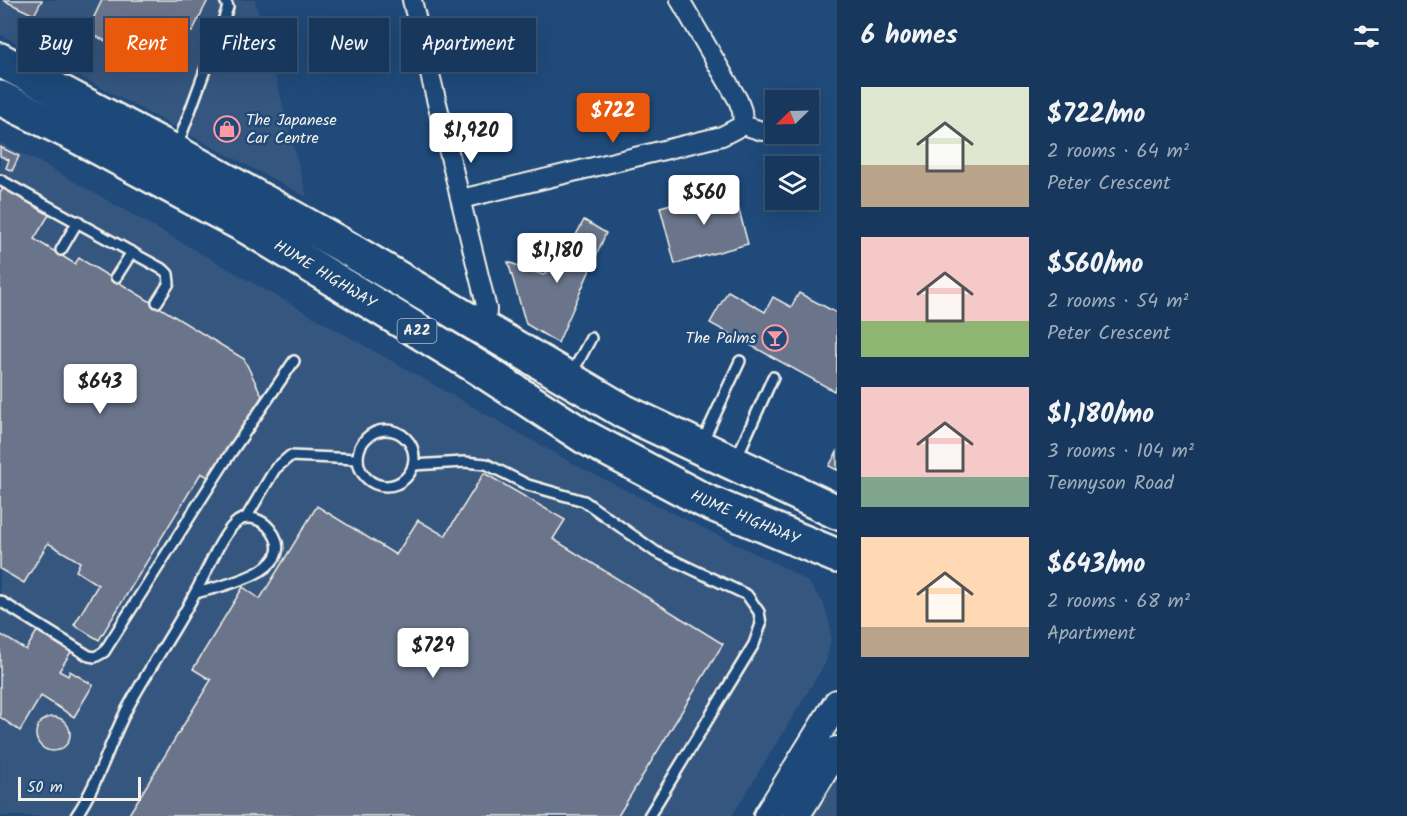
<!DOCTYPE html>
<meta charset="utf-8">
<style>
body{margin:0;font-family:Kalam,sans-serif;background:#244365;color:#f1f3f6;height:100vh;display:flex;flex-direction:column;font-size:22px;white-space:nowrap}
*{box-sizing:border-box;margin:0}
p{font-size:20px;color:#9eacbb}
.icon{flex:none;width:33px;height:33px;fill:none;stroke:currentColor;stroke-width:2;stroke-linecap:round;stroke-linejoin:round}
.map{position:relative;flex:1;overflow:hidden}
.panel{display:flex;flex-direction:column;background:#17385c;width:570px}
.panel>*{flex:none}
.hud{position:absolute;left:18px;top:18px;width:570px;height:54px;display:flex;gap:12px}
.needle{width:39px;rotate:247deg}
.controls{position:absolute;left:765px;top:90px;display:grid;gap:12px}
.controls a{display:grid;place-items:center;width:54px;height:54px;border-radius:0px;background:#17385c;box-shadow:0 6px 24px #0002,0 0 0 2px #365272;font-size:30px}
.scale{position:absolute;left:18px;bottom:15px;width:123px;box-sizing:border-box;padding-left:6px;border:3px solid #f4f1e8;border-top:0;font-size:16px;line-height:21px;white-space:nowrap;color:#f4f1e8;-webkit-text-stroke:4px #1f4a7a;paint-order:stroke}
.price{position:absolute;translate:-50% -51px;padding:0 14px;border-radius:6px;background:#fff;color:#222;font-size:20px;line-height:39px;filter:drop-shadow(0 2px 3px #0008)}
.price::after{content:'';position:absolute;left:50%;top:36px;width:18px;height:14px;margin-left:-9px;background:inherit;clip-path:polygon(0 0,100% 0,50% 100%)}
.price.on{background:#ea580c;color:#fff}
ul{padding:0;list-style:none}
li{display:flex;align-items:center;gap:18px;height:150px;padding:0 24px}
li span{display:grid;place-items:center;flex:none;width:168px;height:120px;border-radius:0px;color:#555}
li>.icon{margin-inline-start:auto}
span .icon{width:72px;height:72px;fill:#fffc;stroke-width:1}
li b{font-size:26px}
h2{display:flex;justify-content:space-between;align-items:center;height:72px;padding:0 24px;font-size:26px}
.tag{padding:0 21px;border-radius:0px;background:#17385c;box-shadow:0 6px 24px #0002,0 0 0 2px #365272;font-size:21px;line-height:54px}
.tag.on{background:#ea580c;color:#fff}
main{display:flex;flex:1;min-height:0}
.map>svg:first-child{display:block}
.built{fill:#36577f}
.building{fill:#6b748c;stroke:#f4f1e8;stroke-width:1.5}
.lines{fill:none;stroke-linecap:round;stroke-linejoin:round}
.lane-casing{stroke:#f4f1e8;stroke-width:14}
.street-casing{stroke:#f4f1e8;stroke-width:22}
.secondary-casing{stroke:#f4f1e8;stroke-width:30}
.highway-casing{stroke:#f4f1e8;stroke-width:38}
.lane{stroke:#1f4a7a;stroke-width:9}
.street{stroke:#1f4a7a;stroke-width:18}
.secondary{stroke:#1f4a7a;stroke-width:26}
.highway{stroke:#1f4a7a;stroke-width:33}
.labels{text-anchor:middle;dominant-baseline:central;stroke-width:5;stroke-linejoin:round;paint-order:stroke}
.shield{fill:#1f4a7a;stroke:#b4bfc7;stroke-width:1.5}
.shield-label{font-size:15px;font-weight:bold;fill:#f4f1e8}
.poi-label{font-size:16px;fill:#f4f1e8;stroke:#1f4a7a;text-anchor:start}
.street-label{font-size:16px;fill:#f4f1e8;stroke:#1f4a7a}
</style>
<main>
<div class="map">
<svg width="837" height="816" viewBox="0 0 837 816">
<rect width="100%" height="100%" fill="#1f4a7a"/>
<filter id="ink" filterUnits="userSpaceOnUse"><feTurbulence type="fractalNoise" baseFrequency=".0167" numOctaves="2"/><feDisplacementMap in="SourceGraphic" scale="12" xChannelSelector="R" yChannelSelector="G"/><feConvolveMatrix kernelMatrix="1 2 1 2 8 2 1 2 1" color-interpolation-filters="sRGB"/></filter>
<g filter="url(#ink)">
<g class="built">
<polygon points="0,0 255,0 307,197 0,34"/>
<polygon points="0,143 41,163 581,468 787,569 808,582 823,602 830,625 831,638 826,662 732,816 0,816"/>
<polygon points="837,768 837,816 807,816"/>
</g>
<g class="building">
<polygon points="3,0 42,0 34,15"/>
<polygon points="102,0 208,0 192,32 177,25 157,66 87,32"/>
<polygon points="0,147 19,156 12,171 6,168 9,160 0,156"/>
<polygon points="4,187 49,215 34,239 75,264 79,258 244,359 262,396 218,469 214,466 208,477 201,473 99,640 74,625 98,585 76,571 80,562 48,543 24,583 0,569 0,193"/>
<polygon points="733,187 748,244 675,264 660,207"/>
<polygon points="584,220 606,233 558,343 526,324 508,262 543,275 562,261"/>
<polygon points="728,291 765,312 773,297 791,307 799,293 837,313 837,386 834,391 710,323"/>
<polygon points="837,452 837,470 829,466"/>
<polygon points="484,473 565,520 553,539 723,644 618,816 128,816 211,680 193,669 243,587 260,599 317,506 396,555 418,520 445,536"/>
<polygon points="37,631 71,652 59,671 68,676 70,671 93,685 74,717 41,696 20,731 0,717 0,634 26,650"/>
<circle cx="53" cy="734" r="17"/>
</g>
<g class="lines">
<g class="lane-casing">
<g id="lane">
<polyline points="177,147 228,7 225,0"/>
<polyline points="0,180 164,270 168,274 169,283 157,302"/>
<polyline points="61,250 78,221"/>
<polyline points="116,277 132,252"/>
<polyline points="571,375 591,338"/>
<circle cx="386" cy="458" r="28"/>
<polyline points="702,443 740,361"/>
<polyline points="736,459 773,377"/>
<polyline points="413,465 464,462 486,464 528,485 584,501 656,552 747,595 759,612 761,624 754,644 649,816"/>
<polyline points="246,518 275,469 290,456 358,459"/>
<polyline points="0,601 89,656 95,657 104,652 226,460 294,361"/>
<path d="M76,816C98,784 109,744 127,709C148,669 175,632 196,591C206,574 222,532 238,521C249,514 263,520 270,529C303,571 220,586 196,593"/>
</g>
</g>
<g class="street-casing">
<g id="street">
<polyline points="412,0 487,309 486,332"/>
<polyline points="680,0 738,100 742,111 743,125"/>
<polyline points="461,199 722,136 743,125 762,131"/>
</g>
</g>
<g class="secondary-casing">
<g id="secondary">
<polyline points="767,816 837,703"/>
<polyline points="796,816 837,750"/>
</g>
</g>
<g class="highway-casing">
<g id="highway">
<polyline points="0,60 175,152 340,244 625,412 837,512"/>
<path id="s1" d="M0,98L77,136L249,228L479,368L585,437L705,501L837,556"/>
</g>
</g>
<use href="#lane" class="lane"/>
<use href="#street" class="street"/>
<use href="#secondary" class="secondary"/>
<use href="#highway" class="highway"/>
</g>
</g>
<defs>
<g id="shop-ring" transform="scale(1.35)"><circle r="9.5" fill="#1f4a7a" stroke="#ff9aa2" stroke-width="1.5"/><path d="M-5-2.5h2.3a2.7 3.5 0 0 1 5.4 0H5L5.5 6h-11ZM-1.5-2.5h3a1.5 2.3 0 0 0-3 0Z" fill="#ff9aa2"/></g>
<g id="bar-ring" transform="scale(1.35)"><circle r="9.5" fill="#1f4a7a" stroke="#ff9aa2" stroke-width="1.5"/><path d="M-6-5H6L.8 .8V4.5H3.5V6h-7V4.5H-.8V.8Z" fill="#ff9aa2"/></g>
</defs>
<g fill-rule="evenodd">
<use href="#shop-ring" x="227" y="129"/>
<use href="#bar-ring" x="775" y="338"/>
</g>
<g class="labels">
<rect class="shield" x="397.5" y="319" width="39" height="24" rx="4.5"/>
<g class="shield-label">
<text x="417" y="331">A22</text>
</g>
<g class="poi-label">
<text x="246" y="120">The Japanese<tspan x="246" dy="18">Car Centre</tspan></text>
<text x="756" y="338" text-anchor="end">The Palms</text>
</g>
<g class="street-label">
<text stroke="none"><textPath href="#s1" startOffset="370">HUME HIGHWAY</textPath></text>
<text stroke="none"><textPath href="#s1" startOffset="856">HUME HIGHWAY</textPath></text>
</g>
</g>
</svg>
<div class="controls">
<a><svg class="needle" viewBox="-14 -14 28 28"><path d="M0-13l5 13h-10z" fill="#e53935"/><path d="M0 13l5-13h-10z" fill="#9eacbb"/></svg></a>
<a><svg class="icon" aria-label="layers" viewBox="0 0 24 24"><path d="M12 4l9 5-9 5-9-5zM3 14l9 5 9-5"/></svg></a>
</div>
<div class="scale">50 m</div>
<b class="price on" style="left:613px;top:144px">$722</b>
<b class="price" style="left:471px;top:164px">$1,920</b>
<b class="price" style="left:704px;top:226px">$560</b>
<b class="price" style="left:557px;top:284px">$1,180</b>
<b class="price" style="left:100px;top:415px">$643</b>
<b class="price" style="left:433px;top:679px">$729</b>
<div class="hud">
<a class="tag">Buy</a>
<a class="tag on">Rent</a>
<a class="tag">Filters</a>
<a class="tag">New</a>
<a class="tag">Apartment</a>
</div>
</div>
<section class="panel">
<h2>6 homes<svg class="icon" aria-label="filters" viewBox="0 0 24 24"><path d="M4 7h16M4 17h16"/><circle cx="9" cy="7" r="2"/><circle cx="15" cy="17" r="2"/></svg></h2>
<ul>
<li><span style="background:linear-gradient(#dfe7d0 65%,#b9a48a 0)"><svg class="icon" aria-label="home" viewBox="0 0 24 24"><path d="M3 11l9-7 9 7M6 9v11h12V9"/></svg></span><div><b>$722/mo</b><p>2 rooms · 64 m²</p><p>Peter Crescent</p></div></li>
<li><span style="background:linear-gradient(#f6c9c9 70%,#8fb573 0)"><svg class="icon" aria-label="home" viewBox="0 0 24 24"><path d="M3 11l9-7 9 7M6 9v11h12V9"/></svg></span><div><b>$560/mo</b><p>2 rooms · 54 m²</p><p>Peter Crescent</p></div></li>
<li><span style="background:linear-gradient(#f6c9c9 75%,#7fa58c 0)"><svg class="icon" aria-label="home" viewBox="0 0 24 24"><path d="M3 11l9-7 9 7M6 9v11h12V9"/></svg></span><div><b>$1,180/mo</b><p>3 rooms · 104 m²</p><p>Tennyson Road</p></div></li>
<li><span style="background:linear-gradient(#ffd9b3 75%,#b9a48a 0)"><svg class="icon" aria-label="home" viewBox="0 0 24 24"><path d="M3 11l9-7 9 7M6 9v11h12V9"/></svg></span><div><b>$643/mo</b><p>2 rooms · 68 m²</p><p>Apartment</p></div></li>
</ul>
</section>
</main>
